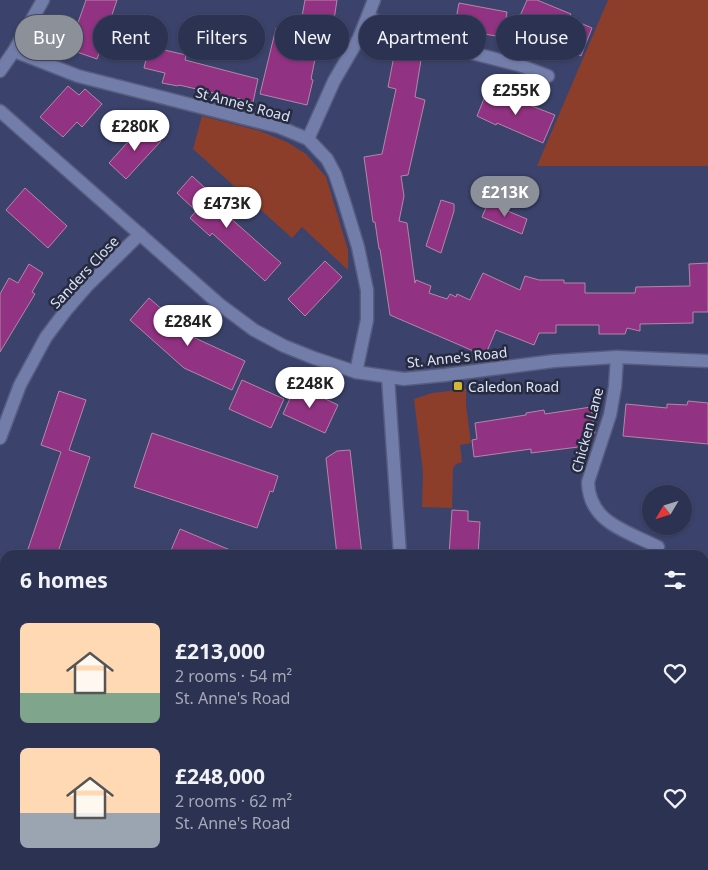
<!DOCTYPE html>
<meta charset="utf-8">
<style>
body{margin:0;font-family:"Noto Sans",sans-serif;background:#343a58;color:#f1f3f6;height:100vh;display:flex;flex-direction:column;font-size:19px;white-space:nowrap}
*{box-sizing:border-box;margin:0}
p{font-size:16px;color:#a6aab7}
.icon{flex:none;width:28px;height:28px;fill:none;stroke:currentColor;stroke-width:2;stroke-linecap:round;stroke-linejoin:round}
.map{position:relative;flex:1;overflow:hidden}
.details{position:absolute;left:0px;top:550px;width:709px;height:320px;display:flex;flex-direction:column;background:#2c3251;border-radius:15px 15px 0 0;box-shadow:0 1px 4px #0004,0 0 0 1px #484d68}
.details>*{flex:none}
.hud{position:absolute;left:15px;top:15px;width:679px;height:45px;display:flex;gap:10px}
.needle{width:32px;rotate:232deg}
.controls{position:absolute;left:642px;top:485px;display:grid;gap:10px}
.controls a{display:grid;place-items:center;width:50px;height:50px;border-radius:50%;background:#2c3251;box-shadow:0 1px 4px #0004,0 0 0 1px #484d68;font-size:25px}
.price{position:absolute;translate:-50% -42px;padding:0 11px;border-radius:18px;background:#fff;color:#222;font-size:16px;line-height:32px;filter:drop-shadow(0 1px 2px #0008)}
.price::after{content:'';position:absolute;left:50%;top:30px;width:15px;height:11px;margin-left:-8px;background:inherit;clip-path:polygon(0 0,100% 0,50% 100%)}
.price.selected{background:#8c9099;color:#fff}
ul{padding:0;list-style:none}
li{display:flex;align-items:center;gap:15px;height:125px;padding:0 20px}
li span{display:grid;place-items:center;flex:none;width:140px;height:100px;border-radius:8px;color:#555}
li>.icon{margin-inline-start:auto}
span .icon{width:60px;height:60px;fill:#fffc;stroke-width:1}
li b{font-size:21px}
h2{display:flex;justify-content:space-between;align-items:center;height:60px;padding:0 20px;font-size:21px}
.chip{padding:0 18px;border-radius:22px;background:#2c3251;box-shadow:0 1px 4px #0004,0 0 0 1px #484d68;font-size:18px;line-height:45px}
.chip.selected{background:#8c9099;color:#fff}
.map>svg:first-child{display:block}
.green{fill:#8c3e2b}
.building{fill:#923282;stroke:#b287a8}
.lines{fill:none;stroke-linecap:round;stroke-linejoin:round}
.minor-casing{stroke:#575d7f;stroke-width:15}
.minor{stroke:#737daa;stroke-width:12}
.poi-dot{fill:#d5b535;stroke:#272b3e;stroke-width:2}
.labels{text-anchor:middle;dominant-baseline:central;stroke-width:5;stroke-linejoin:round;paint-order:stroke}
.street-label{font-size:14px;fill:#dce2fb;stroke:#272b3e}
.poi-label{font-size:14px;fill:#dce2fb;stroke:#272b3e;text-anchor:start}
</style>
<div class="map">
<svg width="708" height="870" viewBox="0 0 708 870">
<rect width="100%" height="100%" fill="#3b436c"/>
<g class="green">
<polygon points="608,0 708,0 708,166 537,166"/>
<polygon points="202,116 260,131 287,142 306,154 326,177 348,250 348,270 302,227 292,238 193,149"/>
<polygon points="466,389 466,405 471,443 460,445 462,462 456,464 453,468 452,508 422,507 423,472 414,399 432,393"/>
<polygon points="704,650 708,651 708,848 704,847"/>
<polygon points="345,865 412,865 425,870 342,870"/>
</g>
<g class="building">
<polygon points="86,0 117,0 97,59 74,51 77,42 72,40"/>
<polygon points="305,0 337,0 333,26 322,24 311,79 313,80 307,105 260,94 276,28 299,33"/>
<polygon points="527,0 537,0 571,14 569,18 592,28 581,56 562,47 563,43 517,23"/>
<polygon points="459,3 507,12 503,37 471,32 472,22 456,19"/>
<polygon points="160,49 186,55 185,60 258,79 253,102 179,85 178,86 162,83 165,73 144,68 148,51 159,53"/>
<polygon points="394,56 421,60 415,97 425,100 408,175 401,176 404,196 399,221 407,223 415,283 416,280 431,286 429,293 447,299 450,294 456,297 457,294 470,300 483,273 520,290 525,276 539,280 564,280 564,283 585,283 585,293 635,293 636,287 690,286 689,264 708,263 708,312 693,312 693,323 640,324 640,331 627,328 625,334 599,334 599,325 556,325 556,333 539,333 534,345 496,330 485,356 390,315 380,249 379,249 375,222 373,222 364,157 382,154 396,89 388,87"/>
<polygon points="68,86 79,95 85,89 102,104 82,127 77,122 63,137 40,117"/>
<polygon points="488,89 555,115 543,143 497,123 496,125 477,116"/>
<polygon points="144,124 161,141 126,179 109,163"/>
<polygon points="192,176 231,212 228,216 281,263 265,281 212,233 210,236 190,218 196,211 177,193"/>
<polygon points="25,188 67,226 48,248 6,210"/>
<polygon points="441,200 454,204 454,211 441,253 426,246"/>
<polygon points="488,203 527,219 522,234 482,217"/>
<polygon points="325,261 342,277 305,316 288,299"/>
<polygon points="29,264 43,273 32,292 35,294 0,352 0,294 9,278 18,283"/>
<polygon points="149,298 195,338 245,361 232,390 184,368 130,320"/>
<polygon points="242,380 284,399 271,428 229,409"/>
<polygon points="296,385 338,405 325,433 283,414"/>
<polygon points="59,391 86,400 69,450 90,457 57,555 26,555 61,452 41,445"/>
<polygon points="688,401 708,403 708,444 623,436 626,404 667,408 667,404 687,405"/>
<polygon points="591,407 595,433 585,434 586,446 531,453 531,449 474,457 472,440 477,439 475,423 526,415 526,413 544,410 545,414"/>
<polygon points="152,433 278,476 273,492 270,491 257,528 134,487"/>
<polygon points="350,450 362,555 337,555 326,458 337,451"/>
<polygon points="452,510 468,511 468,521 480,522 478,555 449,555"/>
<polygon points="180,529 242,555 169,555"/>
</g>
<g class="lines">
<g class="minor-casing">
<g id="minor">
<polyline points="368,16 393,30 425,41 519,65 548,76"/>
<polyline points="14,51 43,0"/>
<polyline points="0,71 14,51 78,76 279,127 308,139 327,159 335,174 344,201 358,247 367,290 367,320 356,372"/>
<polyline points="0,111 219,304 254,330 284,346 314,358 356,372 404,379 445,375 554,361 617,357 708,361"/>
<polyline points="308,139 334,81 359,38 374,0"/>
<path d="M617,357L615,387L610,415L588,482C589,523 627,531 658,547"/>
<polyline points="388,377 400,555"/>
<polyline points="0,438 20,385 46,337 67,309 86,287 140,234"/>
<polyline points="0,867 6,870"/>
<polyline points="49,870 52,865"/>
<polyline points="313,870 315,865"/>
</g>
</g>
<use href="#minor" class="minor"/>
</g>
<rect class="poi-dot" x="453" y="381" width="10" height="10" rx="2.5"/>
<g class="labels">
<g class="street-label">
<text transform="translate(243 104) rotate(15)">St Anne's Road</text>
<text transform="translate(84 272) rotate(-47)">Sanders Close</text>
<text transform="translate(457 357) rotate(-6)">St. Anne's Road</text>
<text transform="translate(587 430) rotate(-75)">Chicken Lane</text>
</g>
<g class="poi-label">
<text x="468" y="386">Caledon Road</text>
</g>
</g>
</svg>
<div class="controls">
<a><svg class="needle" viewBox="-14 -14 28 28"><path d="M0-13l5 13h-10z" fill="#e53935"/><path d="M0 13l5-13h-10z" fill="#a6aab7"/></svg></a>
</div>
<b class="price" style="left:516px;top:116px">£255K</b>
<b class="price" style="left:135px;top:152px">£280K</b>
<b class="price selected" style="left:505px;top:218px">£213K</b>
<b class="price" style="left:227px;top:229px">£473K</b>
<b class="price" style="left:188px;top:347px">£284K</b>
<b class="price" style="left:310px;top:409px">£248K</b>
<div class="hud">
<a class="chip selected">Buy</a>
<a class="chip">Rent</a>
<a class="chip">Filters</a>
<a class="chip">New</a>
<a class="chip">Apartment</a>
<a class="chip">House</a>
</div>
<section class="details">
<h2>6 homes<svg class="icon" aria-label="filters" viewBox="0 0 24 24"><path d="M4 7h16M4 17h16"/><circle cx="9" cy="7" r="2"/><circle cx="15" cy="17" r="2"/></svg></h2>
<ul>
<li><span style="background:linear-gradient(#ffd9b3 70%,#7fa58c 0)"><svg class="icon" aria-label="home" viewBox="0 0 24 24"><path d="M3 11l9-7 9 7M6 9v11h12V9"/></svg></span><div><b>£213,000</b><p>2 rooms · 54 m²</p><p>St. Anne's Road</p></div><svg class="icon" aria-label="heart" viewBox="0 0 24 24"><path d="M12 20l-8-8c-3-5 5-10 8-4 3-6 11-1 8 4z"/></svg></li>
<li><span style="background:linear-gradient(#ffd9b3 65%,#9aa5b1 0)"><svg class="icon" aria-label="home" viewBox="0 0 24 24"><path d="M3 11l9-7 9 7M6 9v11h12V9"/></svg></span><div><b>£248,000</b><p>2 rooms · 62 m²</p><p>St. Anne's Road</p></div><svg class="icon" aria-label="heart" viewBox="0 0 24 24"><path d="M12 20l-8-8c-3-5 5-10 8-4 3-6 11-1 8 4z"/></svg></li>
</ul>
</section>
</div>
